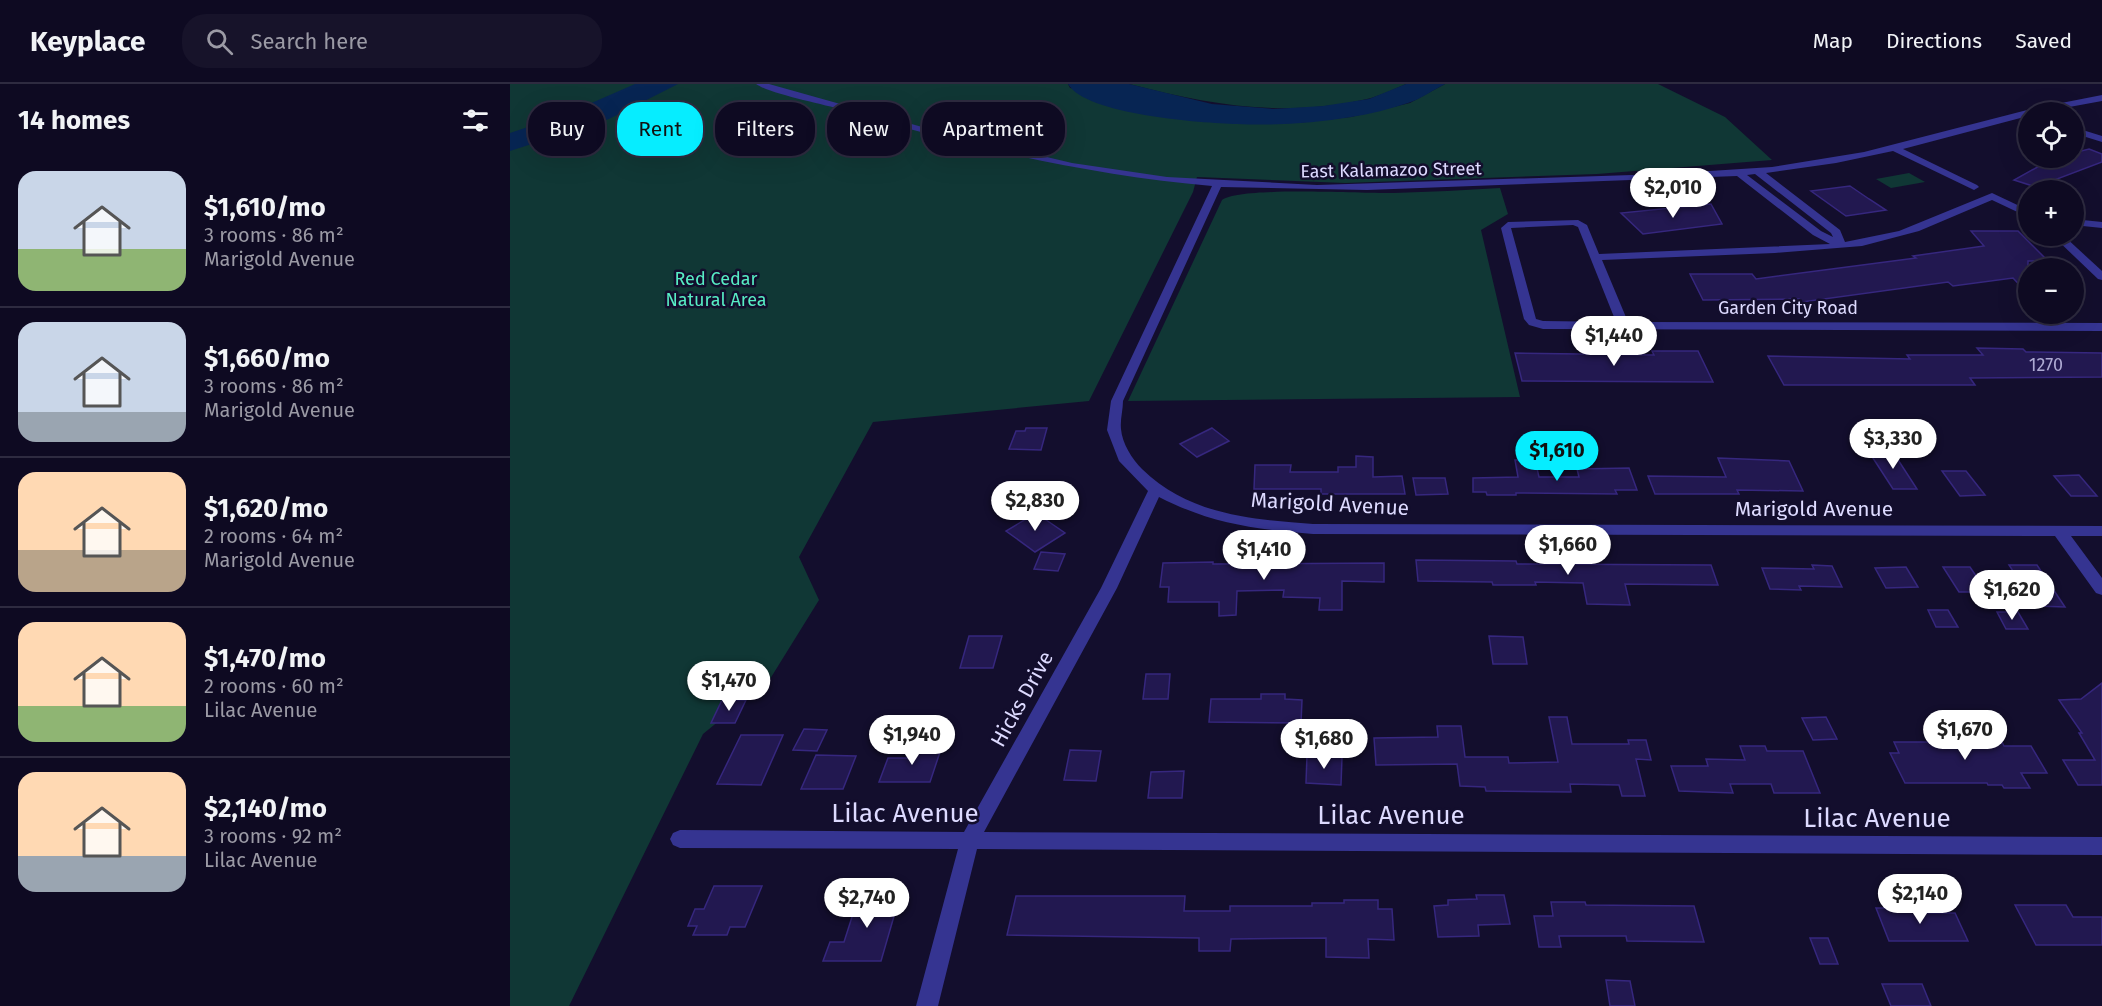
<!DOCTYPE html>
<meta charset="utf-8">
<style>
body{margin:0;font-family:"Fira Sans",sans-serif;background:#17132a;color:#f1f3f6;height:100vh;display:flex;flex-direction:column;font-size:22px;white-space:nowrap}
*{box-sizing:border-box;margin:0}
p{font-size:20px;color:#9b9aa5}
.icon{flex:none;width:33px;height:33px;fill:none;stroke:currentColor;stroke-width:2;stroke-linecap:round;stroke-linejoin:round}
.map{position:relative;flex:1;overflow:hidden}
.sheet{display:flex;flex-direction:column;background:#0e0a22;width:510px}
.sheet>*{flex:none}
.guide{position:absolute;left:18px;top:18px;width:570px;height:54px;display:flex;gap:12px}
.buttons{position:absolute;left:1508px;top:18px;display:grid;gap:12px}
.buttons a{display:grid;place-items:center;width:66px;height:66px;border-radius:50%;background:#0e0a22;box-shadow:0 6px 24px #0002,0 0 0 2px #2e2b40;font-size:30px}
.price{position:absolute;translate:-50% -51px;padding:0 14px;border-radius:21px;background:#fff;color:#222;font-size:20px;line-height:39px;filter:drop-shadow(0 2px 3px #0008)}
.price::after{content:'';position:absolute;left:50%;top:36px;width:18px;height:14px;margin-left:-9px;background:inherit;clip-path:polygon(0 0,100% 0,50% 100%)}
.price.active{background:#06edff;color:#111}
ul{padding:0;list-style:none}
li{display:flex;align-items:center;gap:18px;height:150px;padding:0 18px}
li+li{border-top:2px solid #2e2b40}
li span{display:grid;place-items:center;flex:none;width:168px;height:120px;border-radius:18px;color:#555}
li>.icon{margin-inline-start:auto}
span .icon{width:72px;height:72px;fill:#fffc;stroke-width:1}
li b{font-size:26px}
h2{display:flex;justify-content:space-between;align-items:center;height:72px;padding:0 18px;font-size:26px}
.pill{padding:0 21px;border-radius:24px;background:#0e0a22;box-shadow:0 6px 24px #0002,0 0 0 2px #2e2b40;font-size:21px;line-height:54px}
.pill.active{background:#06edff;color:#111}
header{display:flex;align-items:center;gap:36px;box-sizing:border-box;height:84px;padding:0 30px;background:#0e0a22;border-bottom:2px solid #2e2b40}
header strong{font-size:28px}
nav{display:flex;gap:33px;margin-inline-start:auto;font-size:21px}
.search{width:420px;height:54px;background:#17132a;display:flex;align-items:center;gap:15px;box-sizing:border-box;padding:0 21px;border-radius:24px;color:#9b9aa5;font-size:22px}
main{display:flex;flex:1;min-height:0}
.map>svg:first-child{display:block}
.green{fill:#103735}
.water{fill:#072553}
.building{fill:#221850;stroke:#36277e;stroke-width:1.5}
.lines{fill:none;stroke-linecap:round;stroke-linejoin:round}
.minor{fill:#353491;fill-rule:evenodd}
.labels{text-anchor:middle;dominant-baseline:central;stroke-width:5;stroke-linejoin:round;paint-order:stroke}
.far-street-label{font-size:18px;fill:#dddaff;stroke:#130e2d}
.far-park-label{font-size:18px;fill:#57edc4;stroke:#130e2d}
.number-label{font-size:18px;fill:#aeaad3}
.street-label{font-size:21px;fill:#dddaff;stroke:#130e2d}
.near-street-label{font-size:26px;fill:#dddaff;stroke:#130e2d}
</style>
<header>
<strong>Keyplace</strong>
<div class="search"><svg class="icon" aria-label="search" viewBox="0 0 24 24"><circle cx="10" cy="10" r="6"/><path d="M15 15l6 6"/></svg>Search here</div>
<nav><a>Map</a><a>Directions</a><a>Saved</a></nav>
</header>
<main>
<section class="sheet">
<h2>14 homes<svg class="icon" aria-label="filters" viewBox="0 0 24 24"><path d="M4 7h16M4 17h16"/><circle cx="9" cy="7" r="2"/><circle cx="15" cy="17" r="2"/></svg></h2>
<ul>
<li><span style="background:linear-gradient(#c9d6e8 65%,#8fb573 0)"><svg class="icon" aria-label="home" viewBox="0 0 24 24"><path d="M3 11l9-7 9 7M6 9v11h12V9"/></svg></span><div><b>$1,610/mo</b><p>3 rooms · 86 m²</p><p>Marigold Avenue</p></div></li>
<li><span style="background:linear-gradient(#c9d6e8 75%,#9aa5b1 0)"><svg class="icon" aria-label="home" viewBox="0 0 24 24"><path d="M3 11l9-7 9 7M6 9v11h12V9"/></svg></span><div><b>$1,660/mo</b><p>3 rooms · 86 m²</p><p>Marigold Avenue</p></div></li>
<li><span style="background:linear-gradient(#ffd9b3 65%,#b9a48a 0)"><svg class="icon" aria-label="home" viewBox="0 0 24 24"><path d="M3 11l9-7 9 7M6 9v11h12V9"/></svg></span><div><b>$1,620/mo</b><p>2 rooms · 64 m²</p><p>Marigold Avenue</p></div></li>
<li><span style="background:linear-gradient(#ffd9b3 70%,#8fb573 0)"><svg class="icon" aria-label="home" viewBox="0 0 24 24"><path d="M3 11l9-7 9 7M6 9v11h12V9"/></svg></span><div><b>$1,470/mo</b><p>2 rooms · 60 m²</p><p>Lilac Avenue</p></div></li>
<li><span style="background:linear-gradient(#ffd9b3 70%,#9aa5b1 0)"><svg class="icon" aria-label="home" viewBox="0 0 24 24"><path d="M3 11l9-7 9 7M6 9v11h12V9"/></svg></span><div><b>$2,140/mo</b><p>3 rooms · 92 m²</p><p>Lilac Avenue</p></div></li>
</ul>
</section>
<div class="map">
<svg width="1592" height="922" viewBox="0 0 1592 922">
<rect width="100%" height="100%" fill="#130e2d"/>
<g class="green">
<polygon points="0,0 558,0 560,4 787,39 841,33 900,19 935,0 1148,0 1215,33 1262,76 1087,90 835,99 687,93 683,108 579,317 363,338 289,473 309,516 260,595 193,650 59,922 0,922"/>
<path d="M619,0H896C884,5 870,12 857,15C774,34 700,21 619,0Z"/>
<polygon points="1399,89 1415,98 1381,104 1366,95"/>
<path d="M990,104L998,130L971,146L1010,313L618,317L712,116C732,102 853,110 884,109C920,108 955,106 990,104Z"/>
</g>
<g class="water">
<polygon points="125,0 168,0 99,35 0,67 0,49 54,31"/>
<path d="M558,0H619L702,20L764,25L813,22L859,15L896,0H935C923,6 911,15 898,19C880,25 860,30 841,33C804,39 764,42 727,40C692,39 576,31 558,0Z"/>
</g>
<g class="building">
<polygon points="1579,65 1592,70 1592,78 1526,103 1504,96 1533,80 1550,74 1563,74 1563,69"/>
<polygon points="1340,102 1359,115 1376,126 1336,132 1301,107"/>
<polygon points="1201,120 1212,140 1133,150 1111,129"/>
<polygon points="1461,147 1508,147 1538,177 1518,177 1518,210 1503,194 1443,202 1438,198 1292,218 1289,215 1193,216 1180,190 1242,190 1246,195 1406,174 1403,172 1474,162"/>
<polygon points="1467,264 1513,265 1516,268 1592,269 1592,293 1460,294 1465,301 1274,301 1258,272 1400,275 1397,271 1473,271"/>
<polygon points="1142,267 1188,267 1203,298 1012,297 1005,269 1144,271"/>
<polygon points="516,344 537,344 531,366 499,365 506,347 515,347"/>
<polygon points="702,344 719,357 687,373 670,360"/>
<polygon points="1359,368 1383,368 1407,405 1383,405"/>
<polygon points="846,372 863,373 863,393 892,392 895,410 811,410 811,405 744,405 745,381 781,381 780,388 828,388 828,383 846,383"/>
<polygon points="1208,374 1279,377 1293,407 1227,406 1229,410 1145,410 1138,392 1216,393"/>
<polygon points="1005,376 1025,376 1029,393 1069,393 1067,385 1119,384 1127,406 1105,406 1107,410 1006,409 1006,411 977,411 976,408 963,408 963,394 1008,393"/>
<polygon points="1432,387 1456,387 1475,411 1450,412"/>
<polygon points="1569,391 1587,412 1561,412 1544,392"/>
<polygon points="903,394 935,394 938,410 906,411"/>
<polygon points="526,429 555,449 525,468 496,447"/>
<polygon points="531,468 555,470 548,487 524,485"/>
<polygon points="906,476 1006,477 1007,480 1201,481 1208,501 1115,500 1120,521 1077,520 1073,499 1025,498 1026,501 983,501 982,498 908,497"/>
<polygon points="703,478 703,480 874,479 874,498 832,497 832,526 809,526 810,514 773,513 774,506 727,507 726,531 709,532 709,518 658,518 659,503 650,503 653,479"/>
<polygon points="1302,481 1322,482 1332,503 1289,502 1291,506 1260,505 1252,484 1304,485"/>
<polygon points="1499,481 1527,481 1555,523 1526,522"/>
<polygon points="1396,483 1408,503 1376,504 1365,484"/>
<polygon points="1433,483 1460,483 1477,508 1449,508"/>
<polygon points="1418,526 1438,526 1448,543 1426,543"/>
<polygon points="1487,528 1508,528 1518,545 1496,545"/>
<polygon points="459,552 492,552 483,584 450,584"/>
<polygon points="979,552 1013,553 1017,580 983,580"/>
<polygon points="636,590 660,590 658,615 633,615"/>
<polygon points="1592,599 1592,701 1568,701 1553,676 1585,676 1569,649 1572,649 1549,616 1571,615"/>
<polygon points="751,610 775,610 775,615 792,616 791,639 699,638 701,615 751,615"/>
<polygon points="212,616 236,616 225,639 201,639"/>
<polygon points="1039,633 1057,633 1062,660 1119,660 1118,656 1136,656 1141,676 1126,675 1135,712 1112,712 1109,701 1060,700 1061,708 976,707 975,703 950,702 947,680 866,681 864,654 928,653 927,642 951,642 955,673 998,673 999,679 1048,678"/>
<polygon points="1316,633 1327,655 1303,656 1292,634"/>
<polygon points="1418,642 1437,642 1444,654 1490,654 1494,662 1521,662 1537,689 1511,689 1520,704 1494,704 1492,701 1478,701 1477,699 1395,699 1380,669 1389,669 1384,658 1427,658"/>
<polygon points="294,645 317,646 307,667 283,666"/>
<polygon points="231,651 273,651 251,701 207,700"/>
<polygon points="402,662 432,662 420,698 369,698 378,674 398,674"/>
<polygon points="1230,662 1255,662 1257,667 1293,667 1310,709 1264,709 1261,700 1220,700 1223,709 1169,707 1161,682 1198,682 1196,675 1235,676"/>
<polygon points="560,666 591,667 586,697 554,696"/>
<polygon points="306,671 346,672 333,705 291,705"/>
<polygon points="797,671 832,673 831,701 796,699"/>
<polygon points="674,687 672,714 638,714 641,688"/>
<polygon points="204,802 252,802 235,843 220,843 217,851 183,851 187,842 178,842 185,825 194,825"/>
<polygon points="350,808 391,808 371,877 313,877 320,858 334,858"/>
<polygon points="966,811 994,811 1000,840 968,841 969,852 928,853 924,822 938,821 938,816 967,815"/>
<polygon points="506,812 675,812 674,827 720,827 720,822 802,822 802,819 834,819 834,816 868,816 868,825 882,825 884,856 858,855 859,874 816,873 816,854 721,855 720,867 689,867 689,854 497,851"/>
<polygon points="1041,818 1075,818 1076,821 1184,822 1194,858 1117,857 1116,852 1049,852 1051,863 1029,863 1024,832 1043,832"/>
<polygon points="1387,821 1406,821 1410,829 1445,829 1458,857 1379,857 1366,824 1388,824"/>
<polygon points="1505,821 1556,821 1563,833 1592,833 1592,861 1526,861"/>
<polygon points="1300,854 1318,854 1328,880 1310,880"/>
<polygon points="1096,896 1120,897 1125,922 1100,922"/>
<polygon points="1372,900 1412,900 1421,922 1381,922"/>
</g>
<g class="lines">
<g class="minor">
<path d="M246,0H259L430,48L562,79L657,93L807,101L1153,90L1262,83L1354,68L1521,25L1592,11V17L1532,28H1518V32L1393,65L1467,101L1469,103L1464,106L1383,67L1326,79L1256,89L1330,146L1335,158L1389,147L1482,109L1518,126V133L1482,116L1409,147L1352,162L1265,169L1092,176L1118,238L1592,239V247L1033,245L1019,241L1014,235L991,144L998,138L1068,136L1077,141L1089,170L1320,160L1303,151L1227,92L857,106L711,103L613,317C613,326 610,336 611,345C612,359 622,375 632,385C679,431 740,435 803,440L1592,442V452H1561L1592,494V511L1586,509L1545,452L803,450C744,445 702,440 649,413L607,504L474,748L1592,753V771L467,765L428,922H406L448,765L170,764L163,761L160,755L163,749L170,746L454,748L591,504L638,407L609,377L597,346L601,317L702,102C574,91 455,62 333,26C313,20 260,10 246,0ZM1245,90L1321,149L1323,153L1311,147L1237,91ZM1063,141L1068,143L1106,238L1033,237L1026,235L1001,144Z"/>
<polygon points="1563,43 1592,52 1592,58 1563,49"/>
<polygon points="1563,135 1592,138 1592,144 1563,141"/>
<polygon points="1543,152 1554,152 1592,187 1592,196 1588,195"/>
</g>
</g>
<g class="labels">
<g class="far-street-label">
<text transform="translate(881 86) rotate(-1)">East Kalamazoo Street</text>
<text x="1278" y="224">Garden City Road</text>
</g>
<g class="far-park-label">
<text x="206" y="195">Red Cedar<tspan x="206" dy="21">Natural Area</tspan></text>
</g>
<g class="number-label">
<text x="1536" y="281">1270</text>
</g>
<g class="street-label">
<text transform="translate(820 420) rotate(3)">Marigold Avenue</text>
<text x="1304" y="425">Marigold Avenue</text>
<text transform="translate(512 615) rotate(-61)">Hicks Drive</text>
</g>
<g class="near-street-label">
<text x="395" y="729">Lilac Avenue</text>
<text x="881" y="731">Lilac Avenue</text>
<text x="1367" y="734">Lilac Avenue</text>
</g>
</g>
</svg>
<div class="buttons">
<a><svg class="icon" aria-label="locate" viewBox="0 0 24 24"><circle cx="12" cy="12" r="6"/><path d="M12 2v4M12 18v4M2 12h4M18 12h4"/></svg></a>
<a>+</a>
<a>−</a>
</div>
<b class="price" style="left:1163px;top:135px">$2,010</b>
<b class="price" style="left:1104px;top:283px">$1,440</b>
<b class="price" style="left:1383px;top:386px">$3,330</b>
<b class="price active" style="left:1047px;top:398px">$1,610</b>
<b class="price" style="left:525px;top:448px">$2,830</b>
<b class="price" style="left:1058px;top:492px">$1,660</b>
<b class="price" style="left:754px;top:497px">$1,410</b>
<b class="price" style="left:1502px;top:537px">$1,620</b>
<b class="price" style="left:219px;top:628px">$1,470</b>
<b class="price" style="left:1455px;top:677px">$1,670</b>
<b class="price" style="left:402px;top:682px">$1,940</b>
<b class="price" style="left:814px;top:686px">$1,680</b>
<b class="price" style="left:1410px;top:841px">$2,140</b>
<b class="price" style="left:357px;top:845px">$2,740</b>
<div class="guide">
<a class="pill">Buy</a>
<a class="pill active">Rent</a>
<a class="pill">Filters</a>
<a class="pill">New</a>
<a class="pill">Apartment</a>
</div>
</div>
</main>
